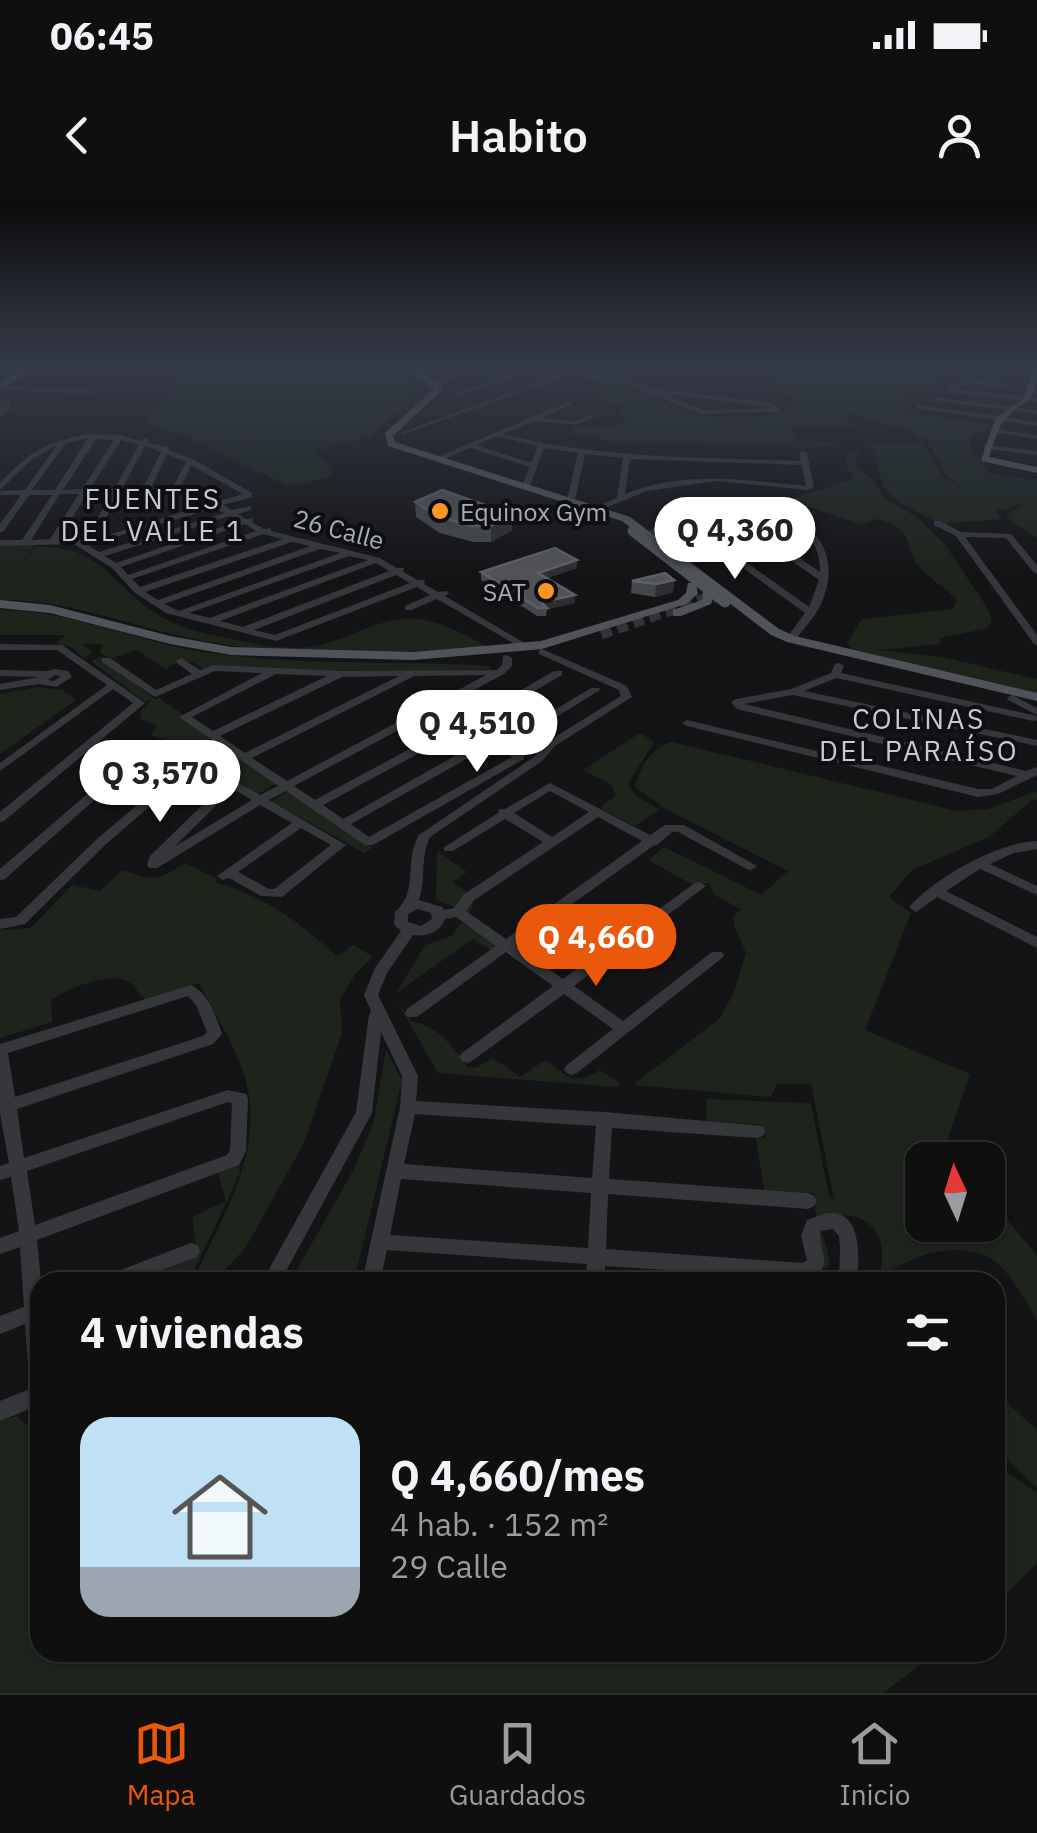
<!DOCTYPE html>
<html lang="es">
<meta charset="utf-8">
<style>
body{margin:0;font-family:"IBM Plex Sans",sans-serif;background:#181819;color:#f1f3f6;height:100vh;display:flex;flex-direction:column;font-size:38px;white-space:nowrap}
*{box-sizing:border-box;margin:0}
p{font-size:32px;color:#9b9c9f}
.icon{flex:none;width:55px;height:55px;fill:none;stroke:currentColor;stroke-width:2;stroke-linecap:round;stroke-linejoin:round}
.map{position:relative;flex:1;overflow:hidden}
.sheet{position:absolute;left:30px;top:1072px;width:975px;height:390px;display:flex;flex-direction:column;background:#0f0f10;border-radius:30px;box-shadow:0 2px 8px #0004,0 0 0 2px #2f2f30}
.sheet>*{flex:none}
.needle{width:65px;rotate:356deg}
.tools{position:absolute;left:905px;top:942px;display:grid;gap:20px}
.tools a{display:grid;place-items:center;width:100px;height:100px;border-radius:20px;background:#0f0f10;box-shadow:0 2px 8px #0004,0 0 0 2px #2f2f30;font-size:50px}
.price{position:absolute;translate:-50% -85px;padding:0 22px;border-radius:35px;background:#fff;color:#222;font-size:32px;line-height:65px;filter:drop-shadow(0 2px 5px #0008)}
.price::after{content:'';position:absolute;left:50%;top:60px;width:30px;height:22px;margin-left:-15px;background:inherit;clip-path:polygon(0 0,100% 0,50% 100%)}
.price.current{background:#ea580c;color:#fff}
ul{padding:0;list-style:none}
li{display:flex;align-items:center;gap:30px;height:250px;padding:0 50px}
li span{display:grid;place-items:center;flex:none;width:280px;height:200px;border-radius:30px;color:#555}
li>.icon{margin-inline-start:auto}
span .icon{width:120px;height:120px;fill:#fffc;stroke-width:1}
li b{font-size:42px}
h2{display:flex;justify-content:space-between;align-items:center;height:120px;padding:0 50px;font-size:42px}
.status{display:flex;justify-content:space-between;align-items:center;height:70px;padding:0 50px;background:#0f0f10;direction:ltr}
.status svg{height:28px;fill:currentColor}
header{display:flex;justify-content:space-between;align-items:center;height:130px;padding:0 50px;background:#0f0f10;font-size:45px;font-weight:600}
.tabs{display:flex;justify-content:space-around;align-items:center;height:140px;border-top:2px solid #2f2f30;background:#0f0f10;font-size:28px;color:#9b9c9f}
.tabs a{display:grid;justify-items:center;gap:5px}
.tabs .current{color:#ea580c}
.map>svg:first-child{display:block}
.green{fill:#1c241c}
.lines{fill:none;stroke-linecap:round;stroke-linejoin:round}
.major-tunnel{stroke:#313336;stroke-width:11;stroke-dasharray:11 6;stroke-linecap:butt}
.minor{fill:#35373b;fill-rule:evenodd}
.major{fill:#50545a;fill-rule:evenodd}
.major-bridge{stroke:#50545a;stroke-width:11}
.wall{fill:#45474b}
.shaded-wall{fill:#2d2e31}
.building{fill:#505257;stroke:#5d6066;stroke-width:2.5}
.poi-dot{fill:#fd9524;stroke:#0f0f11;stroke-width:4}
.labels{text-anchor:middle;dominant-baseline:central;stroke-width:8;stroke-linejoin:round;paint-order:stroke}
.far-poi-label{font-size:25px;fill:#a5adb7;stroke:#0f0f11;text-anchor:start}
.far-street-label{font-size:25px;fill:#a5adb7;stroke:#0f0f11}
.far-neighbourhood-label{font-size:28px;letter-spacing:2.5px;fill:#c6cbd3;stroke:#0f0f11}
</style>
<div class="status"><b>06:45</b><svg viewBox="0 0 49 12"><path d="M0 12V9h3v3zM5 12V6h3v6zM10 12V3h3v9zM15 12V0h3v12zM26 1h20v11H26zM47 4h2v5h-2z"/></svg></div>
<header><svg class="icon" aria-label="back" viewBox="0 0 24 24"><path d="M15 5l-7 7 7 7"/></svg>Habito<svg class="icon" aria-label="person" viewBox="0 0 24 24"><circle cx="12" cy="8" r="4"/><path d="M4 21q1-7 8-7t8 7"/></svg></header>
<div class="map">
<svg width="1037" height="1493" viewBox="0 0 1037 1493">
<rect width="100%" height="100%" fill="#141416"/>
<g class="green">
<polygon points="142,164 391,164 424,187 371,237 316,251 332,268 331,275 305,284 286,285 184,235 153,228 147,218 179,186"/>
<path d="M699,164C722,164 876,170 885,164H954L950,179L908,196L905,212L992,225V229L971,235L969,244L989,273L1037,281V338L1005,317L1023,304L996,311L1002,319L940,324L895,300L884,288L870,242H923L944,277L972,294L946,276L927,241L914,234L915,231L870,221L853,213L845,216L855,227L792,228L800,239L841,243L817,248L618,243L569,233L572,228L614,226L627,220L619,214L622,206L579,189C619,165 651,205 688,213C719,220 758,218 788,212L795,197L771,194L776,183L726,177L693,168L756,177L807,173L747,174Z"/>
<path d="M849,251L860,253L854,264L872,279L884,298L915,316L944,343L988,409L992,422L984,429L941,438L940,444L878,450L941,457L1032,478L1037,479V495L852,450L847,443L862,419L953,409L957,400C946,388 931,380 921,369C901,346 919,331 877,319L860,324L787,300L853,279L844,258Z"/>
<path d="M0,344H36L24,360L36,347C104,344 114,391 165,419C189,432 220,436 246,442C270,447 299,451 323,444C355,436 384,415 419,419C446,423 466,436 490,448C400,452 305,458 216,443C144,432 74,399 0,400Z"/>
<path d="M0,410C71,410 139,443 209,453C302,466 397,460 491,466L488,469L350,473L204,469L191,461L184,464L178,461L166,469L136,450L110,459L99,452L104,444H82L93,453L83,458L71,447L55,444L66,435H0Z"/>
<polygon points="101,457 155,499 159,498 281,581 253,597 164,544 164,539 150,535 157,526 141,519 140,511 153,499 145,502 91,461"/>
<polygon points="37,487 62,490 76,500 0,554 0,494"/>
<polygon points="640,533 654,542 628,584 635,595 659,610 635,626 600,608 616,595 611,584 583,570"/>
<path d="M672,542L958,611L988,609L1037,591V600L1033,599L989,637L912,670L889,697L911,713L865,830L970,874L946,944L958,960H922V1025H988V996L1037,1056V1121C1026,1100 1005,1062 982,1054C946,1042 905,1058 878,1080C893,1033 867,1005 819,1019C820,1035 832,1053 828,1067L821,1069L814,993L764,990L756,938H765L763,925L707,921L706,899L811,903L829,996L845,1007L834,999L811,884H777L771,897L633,885L720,818L734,792L746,753L734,725V715L759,697L742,710L713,694L709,683L693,685L648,660L664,647L762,695L788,671L667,610L635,587C640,567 651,547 672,542Z"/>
<polygon points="289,591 372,648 364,653 271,601"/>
<polygon points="437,651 467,672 453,682 475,698 470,713 436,700"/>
<path d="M185,663L217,679L215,682C268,698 296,720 337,756L354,745L373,757L356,773L340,799L342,833L304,943L246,1047L214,1082H192C219,1024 262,957 248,890C241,853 216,817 199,783L146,799C137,794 137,787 129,782C112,770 64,789 51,801L52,822L0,838V730L31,728L72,685L100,691L122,670C152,680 157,682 185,663Z"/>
<polygon points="462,722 469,723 505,748 496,754 473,739 396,793 425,745 452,736"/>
<path d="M396,800L411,821C434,824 456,848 467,867L476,868L493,858L520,877L545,860C569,877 573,886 600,870L621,884L616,887L438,873Z"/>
<polygon points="386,849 402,880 354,1082 290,1082 355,967 374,921"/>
<polygon points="239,960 240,973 189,1082 165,1082 163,1071 188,1060 197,1050 192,1017 226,1001 218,974"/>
<polygon points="995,1192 1037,1230 1037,1288 995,1248"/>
<polygon points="16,1216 40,1235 40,1452 936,1453 883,1493 0,1493 0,1221"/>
<polygon points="995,1264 1037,1293 1037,1363 995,1406"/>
</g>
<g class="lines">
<polyline class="major-tunnel" points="601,434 709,397 724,397"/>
<g class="minor">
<polygon points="395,164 406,164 398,167"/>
<path d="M448,164H468L556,175C581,166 601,182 623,179C637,177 647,164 662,164L629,181L648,188L772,203L779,210L776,212L701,214L623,183L569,175L401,235V233L548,178L515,174V176L457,196L455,193L512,173ZM661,193L770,207L771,208L702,210Z"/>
<polygon points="541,164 559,164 576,168 573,170"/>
<polygon points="966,164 972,164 967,179 992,182 999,164 1005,164 999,183 1012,186 1009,188 964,183 956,189 1037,198 1037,202 946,192 947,189 960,180"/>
<polygon points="25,170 85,174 88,176 85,178 23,173"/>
<polygon points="471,170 476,171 438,183 433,182"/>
<polygon points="0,186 90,190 93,192 90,194 0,190"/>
<polygon points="934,197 1037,210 1037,214 932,200"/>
<path d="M570,201L572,204L541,218L576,221L593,214L596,216L577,225L534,221L503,234C601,259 700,257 801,261L799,253L803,251L807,253L814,287L807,290L716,281L647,291L598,311L594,309L595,307L617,298L623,258L585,254L575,300L571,302L567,300L578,253L544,248L530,286L526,288L522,286L530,267L470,248L442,260L435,258ZM497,236L538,246L531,263L476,245ZM630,259L802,265L806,286C746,280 683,270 625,294Z"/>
<polygon points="918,205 1037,222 1037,226 916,208"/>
<polygon points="994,229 1037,235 1037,239 992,232"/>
<path d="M88,234L119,235L141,241L145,238L149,240L147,243L169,247V250L193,259L252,293V297L223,305L232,310L251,306V310L238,314L246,319L253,318L252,322L264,329L271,328V331L380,358L397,368H404L403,372L418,380H425L424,384L438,392L447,391L449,393L445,396L533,448L525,450L437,399L411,410H405V406L430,395L417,387L276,441L166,413L135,393L112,368L74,344L0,346V340H22L52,295H29L3,332H0V324L21,295H0V291L25,290L57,245L30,261L0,290V283C32,250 43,243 88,234ZM88,238L55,290H32L66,243ZM96,239L114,240L82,289L63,290ZM121,240L139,245L114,289H90ZM145,246L161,252L143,288L122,289ZM167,254L186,262L172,288H151ZM191,265L243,294L217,302L193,288H180ZM188,292L209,304L95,339L119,293ZM60,294H79L50,339L31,340ZM87,294H111L86,339H59ZM215,308L224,313L99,352L88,345ZM230,316L239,321L116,363L105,356ZM245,324L256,331L128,375L121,367ZM263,334L283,339L140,387L132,379ZM292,342L310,346L158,400L145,392ZM320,349L340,353L179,411L164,404ZM349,356L368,360L210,418L189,413ZM376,363L389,371L243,427L220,421ZM396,375L410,383L275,435L254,430Z"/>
<polygon points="984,245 1037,251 1037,255 987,249 984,249"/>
<path d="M747,306C757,308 768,309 778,312C826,326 841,367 818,410C812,420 802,431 794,441L786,439L805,413L680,322L651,336L644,334C676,314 710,308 747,306ZM747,311C783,317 821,328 820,372L732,312ZM722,312L819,380L809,407L687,320L705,314Z"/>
<polygon points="934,321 940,321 961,332 1011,334 1037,365 1037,374 1034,373 1006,338 965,337 1037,435 1037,445 1034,444 956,336 934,325"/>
<polygon points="0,444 62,445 145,503 4,621 0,622 0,612 133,503 113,489 0,571 0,563 107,485 57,450 0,450"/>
<path d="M542,449L627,486L632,497L555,546L542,561L430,637C420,658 426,679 419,700L442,707L444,710L454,708L463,695L543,642L505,619L453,651H445L443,648L498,613L499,609H505L550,583L650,635L665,625H684L757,666L751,670L747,669L678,632H672L657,645L653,646L515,745L563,779L695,683L700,682L706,686L574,786L623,821L712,752H722L724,755L722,758L577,873L572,875L567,873L564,869L567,865L613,829L564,794L472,861L467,863L462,861L459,857L462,853L553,786L506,752L417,817H407L405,813L407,809L496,746L456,717L445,719C440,732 427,737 413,735L387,773L378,795L418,876L416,901L604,912L763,926L765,931L763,936L757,938L612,928L609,979L808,993L814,996L817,1001L814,1006L808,1009L608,994L606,1049L803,1063L807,1060L801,1036L807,1020C814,1018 823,1013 831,1013C863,1013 859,1061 857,1082H839L840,1047L839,1036L833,1029L820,1031C819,1055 838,1070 803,1079L605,1066L604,1082H586L587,1064L387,1050L380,1082H362L400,907L402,876L381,832L372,913L280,1082H262L356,912L369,815L371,811L364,795L375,768L401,731L394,724L395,712C420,690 403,662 419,635L534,557L547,542L621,496L619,490L539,454V450ZM550,591L589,612L552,637L514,613ZM598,617L642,641L506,739L466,711L473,701ZM418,709L431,713L432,719L421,726L408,722V714ZM415,914L596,926L592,978L404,964ZM401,979L591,993L588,1048L390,1035Z"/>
<path d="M507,455L512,458V466L504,474L442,507L467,521L554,471H562V475L474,526L497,537L502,542L591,488H599L600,490L510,546L524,555V559L373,645H365L286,591L269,600L346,645L282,697L261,696L229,678L223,680L217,676L292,623L260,605L157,668H149L147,665L150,656L224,584L195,567L104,646L25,724L0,729V719L16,717L96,640L186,563L159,547L151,550L5,679L0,680V669L143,546L160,540L164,541L260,595L278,586L179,517L262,473L215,471L155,497L102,462V458H110L156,490L192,474L177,463L176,461L181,458L200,470L214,465L341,471L497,470L502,465L503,456ZM276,474L327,476L213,531L192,517ZM486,475L434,503L425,502L424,504L426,507L287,581L252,558L414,476ZM399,476L245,553L220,536L342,477ZM434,511L456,524L315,600L294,586ZM464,529L483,540L343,619L323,605ZM491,545L512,557L369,637L351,624ZM233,589L252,600L174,647ZM301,628L331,645L274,689H269L238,672Z"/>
<path d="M839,463L844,466L841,473L1033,515L1037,516V520L1033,521L836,478L804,491L1037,540V546L793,495L744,504L1026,571L1037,567V575L998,594L978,597L687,526L682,523L687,520L846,558L855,537L737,509L731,502L736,499L791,489L831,473L835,464ZM865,540L1017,576L992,589H978L857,560Z"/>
<path d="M54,469L68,471L72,477L56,487L39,484L0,490V484L39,477L0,476V470L47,471ZM55,475L61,476L54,481L48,480Z"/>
<polygon points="1012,495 1037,508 1037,515 1008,500 1007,498"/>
<path d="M1037,641V649L1014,653L990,664L1037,686V695L980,669L946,691L1037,737V748L937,697L916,712L909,707C935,678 996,643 1037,641Z"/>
<path d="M191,785C210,795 215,815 222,834L213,844L17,909L24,958L228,890L246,894L248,899L246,951L239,965L37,1040L41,1082L40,1207L37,1206L0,1221V1201L30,1189L25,1124L0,1134V1116L24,1107L20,1047L0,1054V1038L19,1031L11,977L0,980V966L9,963L0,914V844ZM188,796L196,805L207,832L203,836L15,897L8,853ZM228,902L232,903L230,950L227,955L35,1025L27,971Z"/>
<polygon points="191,1043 197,1045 200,1051 197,1057 131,1082 102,1082 105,1076"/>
</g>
<g class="major">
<polygon points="31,164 41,164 0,189 0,183"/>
<polygon points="405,164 414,164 443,189 393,236 395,242 630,317 779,429 795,436 1037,493 1037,501 787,442 771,435 715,392 711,404 681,416 673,416 673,410 702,400 703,391 698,379 622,321 388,246 385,233 434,189"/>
<path d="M1037,167C1037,208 1027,195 1005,219C997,228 993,246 989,257L1037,267V273L981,261L995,219L1024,198L1033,169Z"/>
<polygon points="688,383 696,383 698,394 686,404 542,449 413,460 231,455 170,444 50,413 0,408 0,400 50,405 170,436 231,447 413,452 541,441 678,400 686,393"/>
</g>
<polyline class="major-bridge" points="633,331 725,402"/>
</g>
<g class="wall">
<polygon points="415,302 511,314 512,330 491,342 473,342 440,333 416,317"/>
<polygon points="577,360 577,368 547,378 575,395 575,403 547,409 546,416 537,416 481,380 481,372"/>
<polygon points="632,380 674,380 673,392 655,397 631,393"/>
</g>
<g class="shaded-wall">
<polygon points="8,198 11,209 0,217 0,204"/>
<polygon points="511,314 512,330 491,342 491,326"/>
<polygon points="577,360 577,368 538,381 538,373"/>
<polygon points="674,380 673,392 655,397 656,384"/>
<polygon points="575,395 575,403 547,409 541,402"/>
</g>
<g class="building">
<polygon points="442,290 511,314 491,326 472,326 439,317 415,302"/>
<polygon points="555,348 577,360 538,373 575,395 541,402 547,408 538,408 481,372"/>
<polygon points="665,373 674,380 656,384 632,381"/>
</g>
<linearGradient id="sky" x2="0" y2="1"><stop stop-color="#0b0b0c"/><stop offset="0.44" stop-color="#343a47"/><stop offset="1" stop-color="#343a47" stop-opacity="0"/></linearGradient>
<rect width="1037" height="373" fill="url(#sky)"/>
<g class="poi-dot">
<circle cx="440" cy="311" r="10"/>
<circle cx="546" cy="391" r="10"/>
</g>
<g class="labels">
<g class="far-poi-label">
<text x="460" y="311">Equinox Gym</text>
<text x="526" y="391" text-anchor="end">SAT</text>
</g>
<g class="far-street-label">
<text transform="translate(339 329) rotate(15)">26 Calle</text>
</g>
<g class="far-neighbourhood-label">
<text x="153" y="298">FUENTES<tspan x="153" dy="32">DEL VALLE 1</tspan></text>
<text x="919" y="518">COLINAS<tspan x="919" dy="32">DEL PARAÍSO</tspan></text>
</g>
</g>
</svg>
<div class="tools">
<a><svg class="needle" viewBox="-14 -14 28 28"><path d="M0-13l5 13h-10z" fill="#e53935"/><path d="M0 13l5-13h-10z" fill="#9b9c9f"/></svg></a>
</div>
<b class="price" style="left:735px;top:382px">Q 4,360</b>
<b class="price" style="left:477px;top:575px">Q 4,510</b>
<b class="price" style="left:160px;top:625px">Q 3,570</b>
<b class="price current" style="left:596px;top:789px">Q 4,660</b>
<section class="sheet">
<h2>4 viviendas<svg class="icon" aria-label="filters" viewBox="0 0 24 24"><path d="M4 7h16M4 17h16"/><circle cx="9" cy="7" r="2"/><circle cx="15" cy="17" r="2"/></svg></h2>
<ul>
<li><span style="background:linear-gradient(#bfe0f5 75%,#9aa5b1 0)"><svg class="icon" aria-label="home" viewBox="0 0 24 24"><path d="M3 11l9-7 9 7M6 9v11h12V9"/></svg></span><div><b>Q 4,660/mes</b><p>4 hab. · 152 m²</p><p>29 Calle</p></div></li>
</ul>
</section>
</div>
<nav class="tabs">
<a class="current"><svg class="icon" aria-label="map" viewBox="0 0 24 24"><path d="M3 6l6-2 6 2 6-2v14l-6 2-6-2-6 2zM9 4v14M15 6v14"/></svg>Mapa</a>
<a><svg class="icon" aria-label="saved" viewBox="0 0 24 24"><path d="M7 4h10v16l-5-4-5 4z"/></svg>Guardados</a>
<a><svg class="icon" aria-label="home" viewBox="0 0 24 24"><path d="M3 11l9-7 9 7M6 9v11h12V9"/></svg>Inicio</a>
</nav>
